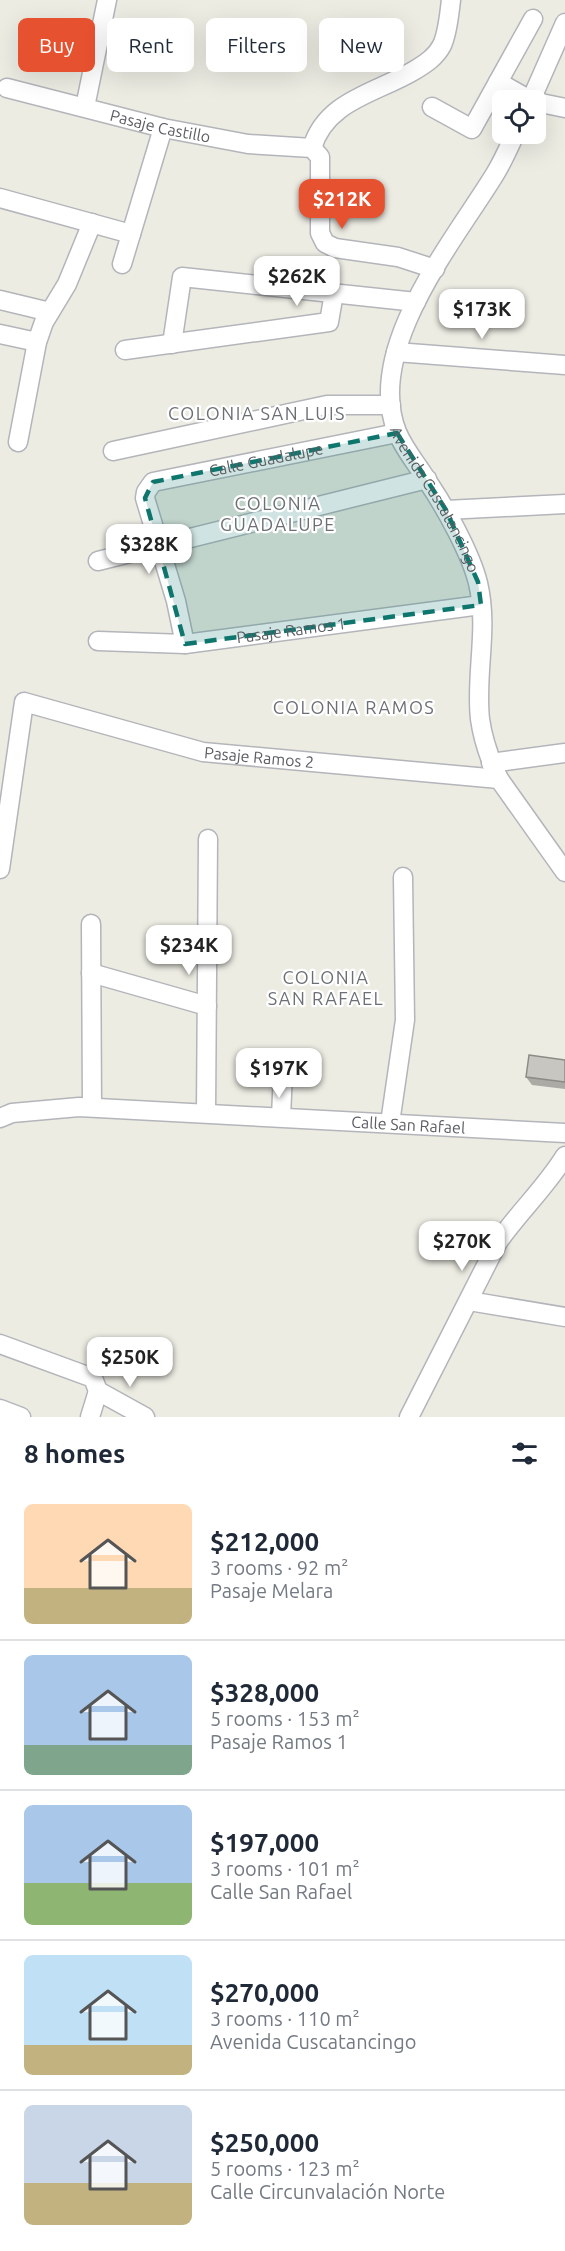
<!DOCTYPE html>
<meta charset="utf-8">
<style>
body{margin:0;font-family:Ubuntu,sans-serif;background:#f2f2f3;color:#1f2937;height:100vh;display:flex;flex-direction:column;font-size:22px;white-space:nowrap}
*{box-sizing:border-box;margin:0}
p{font-size:20px;color:#747a83}
.icon{flex:none;width:33px;height:33px;fill:none;stroke:currentColor;stroke-width:2;stroke-linecap:round;stroke-linejoin:round}
.map{position:relative;height:1417px;overflow:hidden}
.sheet{display:flex;flex-direction:column;background:#fff;flex:1}
.sheet>*{flex:none}
.hud{position:absolute;left:18px;top:18px;width:530px;height:54px;display:flex;gap:12px}
.controls{position:absolute;left:492px;top:90px;display:grid;gap:12px}
.controls a{display:grid;place-items:center;width:54px;height:54px;border-radius:9px;background:#fff;box-shadow:0 6px 24px #0002;font-size:30px}
.price{position:absolute;translate:-50% -51px;padding:0 14px;border-radius:12px;background:#fff;color:#222;font-size:20px;line-height:39px;filter:drop-shadow(0 2px 3px #0008)}
.price::after{content:'';position:absolute;left:50%;top:36px;width:18px;height:14px;margin-left:-9px;background:inherit;clip-path:polygon(0 0,100% 0,50% 100%)}
.price.active{background:#e65130;color:#fff}
ul{padding:0;list-style:none}
li{display:flex;align-items:center;gap:18px;height:150px;padding:0 24px}
li+li{border-top:2px solid #e0e1e3}
li span{display:grid;place-items:center;flex:none;width:168px;height:120px;border-radius:9px;color:#555}
li>.icon{margin-inline-start:auto}
span .icon{width:72px;height:72px;fill:#fffc;stroke-width:1}
li b{font-size:26px}
h2{display:flex;justify-content:space-between;align-items:center;height:72px;padding:0 24px;font-size:26px}
.pill{padding:0 21px;border-radius:9px;background:#fff;box-shadow:0 6px 24px #0002;font-size:21px;line-height:54px}
.pill.active{background:#e65130;color:#fff}
.map>svg:first-child{display:block}
.lines{fill:none;stroke-linecap:round;stroke-linejoin:round}
.minor-casing{stroke:#b3b5ba;stroke-width:21}
.minor{stroke:#fff;stroke-width:18}
.wall{fill:#acaaa5}
.building{fill:#c8c6c0;stroke:#8c8b86;stroke-width:1.5}
.marked{fill:#0f766e;fill-opacity:0.2;stroke:#0f766e;stroke-width:4.5;stroke-dasharray:12 8;stroke-linejoin:round}
.labels{text-anchor:middle;dominant-baseline:central;stroke-width:4.5;stroke-linejoin:round;paint-order:stroke}
.street-label{font-size:16px;fill:#5b5e63;stroke:#fff}
.neighbourhood-label{font-size:18px;letter-spacing:1.5px;fill:#6c7075;stroke:#fff}
</style>
<div class="map">
<svg width="565" height="1417" viewBox="0 0 565 1417">
<rect width="100%" height="100%" fill="#edece3"/>
<g class="lines">
<g class="minor-casing">
<g id="minor">
<polyline points="498,82 530,100"/>
<path id="s1" d="M7,88L163,128L248,144L312,148L320,157V233L325,243L335,248L398,257L435,269"/>
<polyline points="531,100 565,23"/>
<polyline points="536,102 565,108"/>
<polyline points="85,107 107,0"/>
<polyline points="432,107 472,129 533,19"/>
<path id="s2" d="M515,134C509,147 503,161 495,174C454,241 364,349 397,432C405,451 418,465 428,482C445,507 471,554 478,583C489,629 475,674 480,719C483,740 490,760 499,779L565,872"/>
<path d="M312,148C326,100 377,93 415,70C425,64 436,57 442,45C448,32 449,15 451,0"/>
<polyline points="0,198 131,234"/>
<polyline points="122,264 163,128"/>
<polyline points="0,300 50,312"/>
<polyline points="0,334 37,342"/>
<polyline points="172,344 182,277 416,302"/>
<polyline points="125,350 329,322 334,293"/>
<polyline points="396,352 565,365"/>
<polyline points="18,442 37,342 44,322 67,284 92,223"/>
<polyline points="113,451 327,405 391,405"/>
<polyline points="446,510 565,504"/>
<polyline points="98,561 427,479"/>
<path id="s3" d="M98,641L185,644L481,605"/>
<path id="s4" d="M185,644L176,601L145,498L146,492L153,482L397,433"/>
<polyline points="491,763 565,753"/>
<path id="s5" d="M0,869L24,702L203,752L499,779"/>
<polyline points="91,924 92,1107"/>
<polyline points="91,973 207,1006"/>
<polyline points="206,1113 208,839"/>
<polyline points="281,1117 283,1072"/>
<path id="s6" d="M0,1118L12,1113L79,1107L565,1133"/>
<polyline points="390,1123 405,1020 403,877"/>
<polyline points="469,1301 565,1317"/>
<polyline points="0,1344 93,1378 98,1391"/>
<polyline points="98,1391 145,1417"/>
<polyline points="0,1409 21,1417"/>
<polyline points="90,1417 98,1391"/>
<path d="M409,1417L498,1242C519,1212 546,1187 565,1156"/>
</g>
</g>
<use href="#minor" class="minor"/>
</g>
<polygon class="wall" points="565,1060 565,1089 532,1085 526,1077"/>
<polygon class="building" points="529,1055 565,1060 565,1082 526,1077"/>
<path class="marked" d="M397,433L446,510L478,582L481,605L185,644L145,498L153,482Z"/>
<g class="labels">
<g class="street-label">
<text stroke="none"><textPath href="#s1" startOffset="158">Pasaje Castillo</textPath></text>
<text stroke="none"><textPath href="#s4" startOffset="285">Calle Guadalupe</textPath></text>
<text stroke="none"><textPath href="#s2" startOffset="408">Avenida Cuscatancingo</textPath></text>
<text stroke="none"><textPath href="#s3" startOffset="194">Pasaje Ramos 1</textPath></text>
<text stroke="none"><textPath href="#s5" startOffset="411">Pasaje Ramos 2</textPath></text>
<text stroke="none"><textPath href="#s6" startOffset="410">Calle San Rafael</textPath></text>
</g>
<g class="neighbourhood-label">
<text x="257" y="413">COLONIA SAN LUIS</text>
<text x="278" y="503">COLONIA<tspan x="278" dy="21">GUADALUPE</tspan></text>
<text x="354" y="707">COLONIA RAMOS</text>
<text x="326" y="977">COLONIA<tspan x="326" dy="21">SAN RAFAEL</tspan></text>
</g>
</g>
</svg>
<div class="controls">
<a><svg class="icon" aria-label="locate" viewBox="0 0 24 24"><circle cx="12" cy="12" r="6"/><path d="M12 2v4M12 18v4M2 12h4M18 12h4"/></svg></a>
</div>
<b class="price active" style="left:342px;top:230px">$212K</b>
<b class="price" style="left:297px;top:307px">$262K</b>
<b class="price" style="left:482px;top:340px">$173K</b>
<b class="price" style="left:149px;top:575px">$328K</b>
<b class="price" style="left:189px;top:976px">$234K</b>
<b class="price" style="left:279px;top:1099px">$197K</b>
<b class="price" style="left:462px;top:1272px">$270K</b>
<b class="price" style="left:130px;top:1388px">$250K</b>
<div class="hud">
<a class="pill active">Buy</a>
<a class="pill">Rent</a>
<a class="pill">Filters</a>
<a class="pill">New</a>
</div>
</div>
<section class="sheet">
<h2>8 homes<svg class="icon" aria-label="filters" viewBox="0 0 24 24"><path d="M4 7h16M4 17h16"/><circle cx="9" cy="7" r="2"/><circle cx="15" cy="17" r="2"/></svg></h2>
<ul>
<li><span style="background:linear-gradient(#ffd9b3 70%,#c2b280 0)"><svg class="icon" aria-label="home" viewBox="0 0 24 24"><path d="M3 11l9-7 9 7M6 9v11h12V9"/></svg></span><div><b>$212,000</b><p>3 rooms · 92 m²</p><p>Pasaje Melara</p></div></li>
<li><span style="background:linear-gradient(#a9c7e8 75%,#7fa58c 0)"><svg class="icon" aria-label="home" viewBox="0 0 24 24"><path d="M3 11l9-7 9 7M6 9v11h12V9"/></svg></span><div><b>$328,000</b><p>5 rooms · 153 m²</p><p>Pasaje Ramos 1</p></div></li>
<li><span style="background:linear-gradient(#a9c7e8 65%,#8fb573 0)"><svg class="icon" aria-label="home" viewBox="0 0 24 24"><path d="M3 11l9-7 9 7M6 9v11h12V9"/></svg></span><div><b>$197,000</b><p>3 rooms · 101 m²</p><p>Calle San Rafael</p></div></li>
<li><span style="background:linear-gradient(#bfe0f5 75%,#c2b280 0)"><svg class="icon" aria-label="home" viewBox="0 0 24 24"><path d="M3 11l9-7 9 7M6 9v11h12V9"/></svg></span><div><b>$270,000</b><p>3 rooms · 110 m²</p><p>Avenida Cuscatancingo</p></div></li>
<li><span style="background:linear-gradient(#c9d6e8 65%,#c2b280 0)"><svg class="icon" aria-label="home" viewBox="0 0 24 24"><path d="M3 11l9-7 9 7M6 9v11h12V9"/></svg></span><div><b>$250,000</b><p>5 rooms · 123 m²</p><p>Calle Circunvalación Norte</p></div></li>
</ul>
</section>
